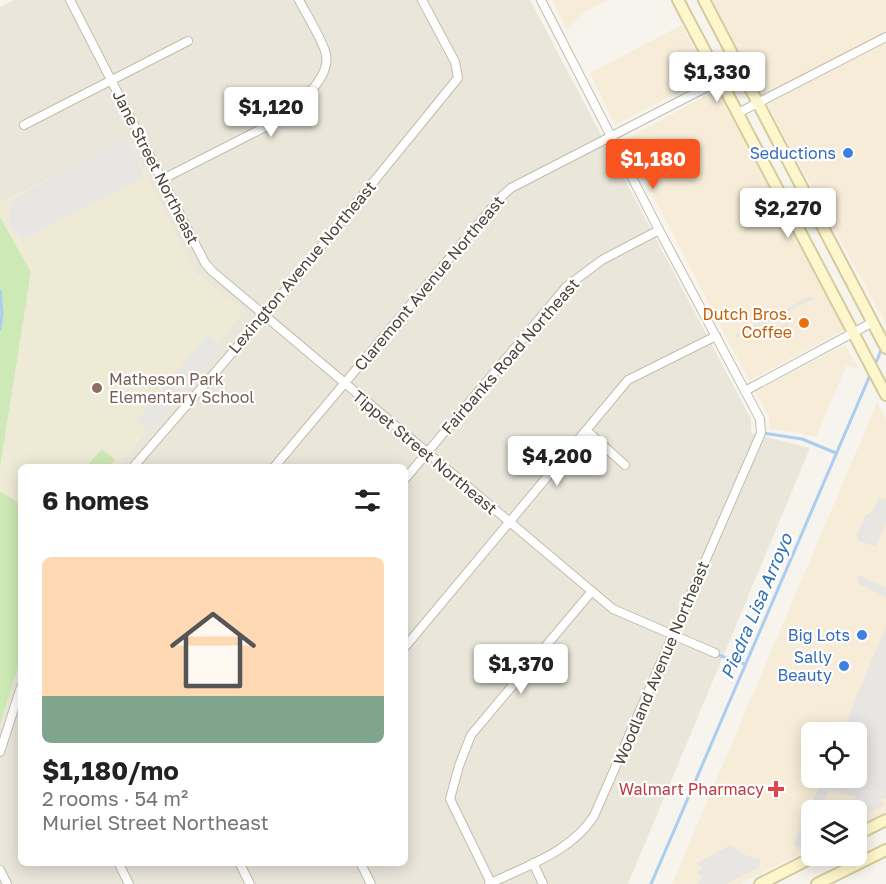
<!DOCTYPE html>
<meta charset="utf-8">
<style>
body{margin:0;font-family:"Golos Text",sans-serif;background:#f2f2f2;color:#222;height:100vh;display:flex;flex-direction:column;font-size:22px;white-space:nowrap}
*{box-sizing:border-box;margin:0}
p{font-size:20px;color:#767676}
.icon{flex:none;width:33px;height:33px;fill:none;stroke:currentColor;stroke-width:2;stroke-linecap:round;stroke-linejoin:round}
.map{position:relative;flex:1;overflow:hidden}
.side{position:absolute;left:18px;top:464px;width:390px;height:402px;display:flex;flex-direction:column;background:#fff;border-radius:9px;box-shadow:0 3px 15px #0003}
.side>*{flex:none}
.controls{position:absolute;left:801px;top:722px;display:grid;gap:12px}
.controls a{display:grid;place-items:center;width:66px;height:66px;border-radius:9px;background:#fff;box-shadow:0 3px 15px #0003;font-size:30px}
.price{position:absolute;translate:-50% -51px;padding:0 14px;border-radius:6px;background:#fff;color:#222;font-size:20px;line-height:39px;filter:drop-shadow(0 2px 3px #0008)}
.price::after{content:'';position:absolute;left:50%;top:36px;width:18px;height:14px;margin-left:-9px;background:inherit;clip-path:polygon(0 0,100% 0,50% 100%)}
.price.on{background:#f85520;color:#fff}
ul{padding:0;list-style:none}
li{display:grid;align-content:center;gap:12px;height:318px;padding:0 24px}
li+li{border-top:2px solid #e0e0e0}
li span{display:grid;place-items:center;height:186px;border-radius:9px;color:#555}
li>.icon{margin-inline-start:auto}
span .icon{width:108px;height:108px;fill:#fffc;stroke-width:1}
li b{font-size:26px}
h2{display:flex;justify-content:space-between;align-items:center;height:72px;padding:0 24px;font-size:26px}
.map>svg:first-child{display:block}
.residential{fill:#eae6da}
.commercial{fill:#f6ecd8;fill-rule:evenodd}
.education{fill:#eeead6}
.green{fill:#cde9b5}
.parking{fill:#e8e6e3}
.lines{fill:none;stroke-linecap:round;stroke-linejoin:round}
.stream{stroke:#aacdf1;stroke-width:3}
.street-casing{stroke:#c1bcae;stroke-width:10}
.secondary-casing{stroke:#d5cb9c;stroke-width:14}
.street{stroke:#fff;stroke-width:8}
.secondary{stroke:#fef7cd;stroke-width:10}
.shop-dot{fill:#3f7fe0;stroke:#fff;stroke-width:2}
.food-dot{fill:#e8710a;stroke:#fff;stroke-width:2}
.education-dot{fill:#8d6e63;stroke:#fff;stroke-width:2}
.health-dot{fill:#e0444e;stroke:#fff;stroke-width:2}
.labels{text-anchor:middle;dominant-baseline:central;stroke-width:4.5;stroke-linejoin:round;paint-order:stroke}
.shop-label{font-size:16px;fill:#366cbe;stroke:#fff;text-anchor:end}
.street-label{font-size:16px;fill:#4a4539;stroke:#fff}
.food-label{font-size:16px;fill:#c56008;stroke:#fff;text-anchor:end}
.education-label{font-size:16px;fill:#785e54;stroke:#fff;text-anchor:start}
.health-label{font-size:16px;fill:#be3a42;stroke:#fff;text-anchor:end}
.water-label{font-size:18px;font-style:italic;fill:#3172b7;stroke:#fff}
</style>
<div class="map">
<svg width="886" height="884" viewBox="0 0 886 884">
<rect width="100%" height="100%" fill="#f6f4ec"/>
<polygon class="residential" points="14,0 530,0 751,419 751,433 810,448 628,884 0,884 0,725 21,657 21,862 405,862 405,466 118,466 244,310 195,273 129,139 0,203 0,7"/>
<g class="commercial">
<polygon points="552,0 608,0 585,12 567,30"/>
<polygon points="712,0 886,0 886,324 810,184"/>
<polygon points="682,25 708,77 615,125 590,73"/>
<polygon points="717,90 844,330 749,381 624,140"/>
<polygon points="845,345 859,369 846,366 816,437 793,431 770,429 769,416 755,392"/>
<path d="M877,403L886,419V811L857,826L856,810H812L811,848L740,884H672ZM812,732H856V777H812Z"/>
</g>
<polygon class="education" points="129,139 195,273 244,310 118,466 21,466 21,505 0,491 0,468 31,272 0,217 0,203"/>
<g class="green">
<polygon points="0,217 31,272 0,468"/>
<polygon points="102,449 115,460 110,466 87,466"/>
<polygon points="0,491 21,505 21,657 0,725"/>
</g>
<g class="parking">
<polygon points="127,138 137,156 144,177 24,239 19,236 12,228 9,221 10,210 14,205 11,200"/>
<polygon points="811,296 813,299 737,338 735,335"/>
<polygon points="787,323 791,330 773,338 769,332"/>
<polygon points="208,334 222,346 149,432 136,421"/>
<polygon points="879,498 886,500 886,522 876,547 858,540 857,534 865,516 873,511"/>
<polygon points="858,575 886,588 886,597 858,584"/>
<polygon points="886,626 886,798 881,800 884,805 857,819 856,810 852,810 855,797 830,790 818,810 812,810 811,825 802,846 801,848 793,845 824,777 856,777 856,732 842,732"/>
<polygon points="731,845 747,856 760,859 760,867 726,884 697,884 703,877 695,872 702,869 696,863"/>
</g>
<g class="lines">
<g class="stream">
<polyline points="0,291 2,313 0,329"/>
<polyline points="874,367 882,348"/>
<polyline points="763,433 802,439 836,453"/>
<polyline points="715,654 745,664"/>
<polyline points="651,884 871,373"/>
</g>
<g class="street-casing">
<g id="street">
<polyline points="70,0 205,263 212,271 613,609 715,653"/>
<polyline points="738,113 886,37"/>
<polyline points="24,125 188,41"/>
<path d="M163,179L269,125C289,113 331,81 326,55C324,42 306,14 299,0"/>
<polyline points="745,391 873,322"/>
<polyline points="587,431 625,465"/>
<polyline points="134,466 270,309 458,78 455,62 422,0"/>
<polyline points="275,466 501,197 511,188 740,70"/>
<polyline points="405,479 566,287 602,260 659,230"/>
<polyline points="405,647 628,380 716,336"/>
<polyline points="0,752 21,687"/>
<polyline points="118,862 129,884"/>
<polyline points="239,862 250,884"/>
<polyline points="360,862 371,884"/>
<polyline points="533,863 543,884"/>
<polyline points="0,870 7,884"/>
<polyline points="491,883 450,799 459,766 471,735 592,591"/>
<path d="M489,884C526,866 571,852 594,816L761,433L760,419L659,230L541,0"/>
</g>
</g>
<g class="secondary-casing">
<g id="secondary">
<polyline points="678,0 886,395"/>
<polyline points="704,0 886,348"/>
<polyline points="856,835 886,820"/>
<polyline points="760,884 817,855"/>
<polyline points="817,884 886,850"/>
</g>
</g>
<use href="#street" class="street"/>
<use href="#secondary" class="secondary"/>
</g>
<g class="shop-dot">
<circle cx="848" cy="153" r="6"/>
<circle cx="862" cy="635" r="6"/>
<circle cx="844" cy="666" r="6"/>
</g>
<circle class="food-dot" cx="804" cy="323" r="6"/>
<circle class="education-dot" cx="97" cy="388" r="6"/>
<path class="health-dot" d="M773 780h6v6h6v6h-6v6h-6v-6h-6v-6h6z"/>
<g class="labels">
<g class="shop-label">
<text x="836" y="153">Seductions</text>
<text x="850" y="635">Big Lots</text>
<text x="832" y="657">Sally<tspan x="832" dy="18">Beauty</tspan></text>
</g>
<g class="street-label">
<text transform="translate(156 167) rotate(63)">Jane Street Northeast</text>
<text transform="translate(302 267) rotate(-50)">Lexington Avenue Northeast</text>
<text transform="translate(429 283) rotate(-50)">Claremont Avenue Northeast</text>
<text transform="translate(510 356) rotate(-49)">Fairbanks Road Northeast</text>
<text transform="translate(425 452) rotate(40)">Tippet Street Northeast</text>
<text transform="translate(661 663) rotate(-67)">Woodland Avenue Northeast</text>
</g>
<g class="food-label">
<text x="792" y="314">Dutch Bros.<tspan x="792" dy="18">Coffee</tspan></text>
</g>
<g class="education-label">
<text x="109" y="379">Matheson Park<tspan x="109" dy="18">Elementary School</tspan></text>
</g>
<g class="health-label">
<text x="764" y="789">Walmart Pharmacy</text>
</g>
<g class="water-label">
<text transform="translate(756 606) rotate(-67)">Piedra Lisa Arroyo</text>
</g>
</g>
</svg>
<div class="controls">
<a><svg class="icon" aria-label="locate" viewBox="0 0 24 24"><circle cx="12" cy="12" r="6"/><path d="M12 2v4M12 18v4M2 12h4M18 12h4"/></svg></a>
<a><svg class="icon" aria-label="layers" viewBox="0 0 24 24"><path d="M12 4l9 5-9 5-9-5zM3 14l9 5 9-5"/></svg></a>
</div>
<b class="price" style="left:717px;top:103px">$1,330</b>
<b class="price" style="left:271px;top:138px">$1,120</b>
<b class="price on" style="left:653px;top:190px">$1,180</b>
<b class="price" style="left:788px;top:239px">$2,270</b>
<b class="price" style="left:557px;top:487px">$4,200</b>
<b class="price" style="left:521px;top:695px">$1,370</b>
<section class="side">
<h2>6 homes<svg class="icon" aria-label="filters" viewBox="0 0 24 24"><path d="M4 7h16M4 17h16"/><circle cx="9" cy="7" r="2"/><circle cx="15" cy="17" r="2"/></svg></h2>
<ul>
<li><span style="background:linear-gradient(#ffd9b3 75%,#7fa58c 0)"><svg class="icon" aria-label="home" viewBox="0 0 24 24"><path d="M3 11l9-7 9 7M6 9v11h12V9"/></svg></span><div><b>$1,180/mo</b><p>2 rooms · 54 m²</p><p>Muriel Street Northeast</p></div></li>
</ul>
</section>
</div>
